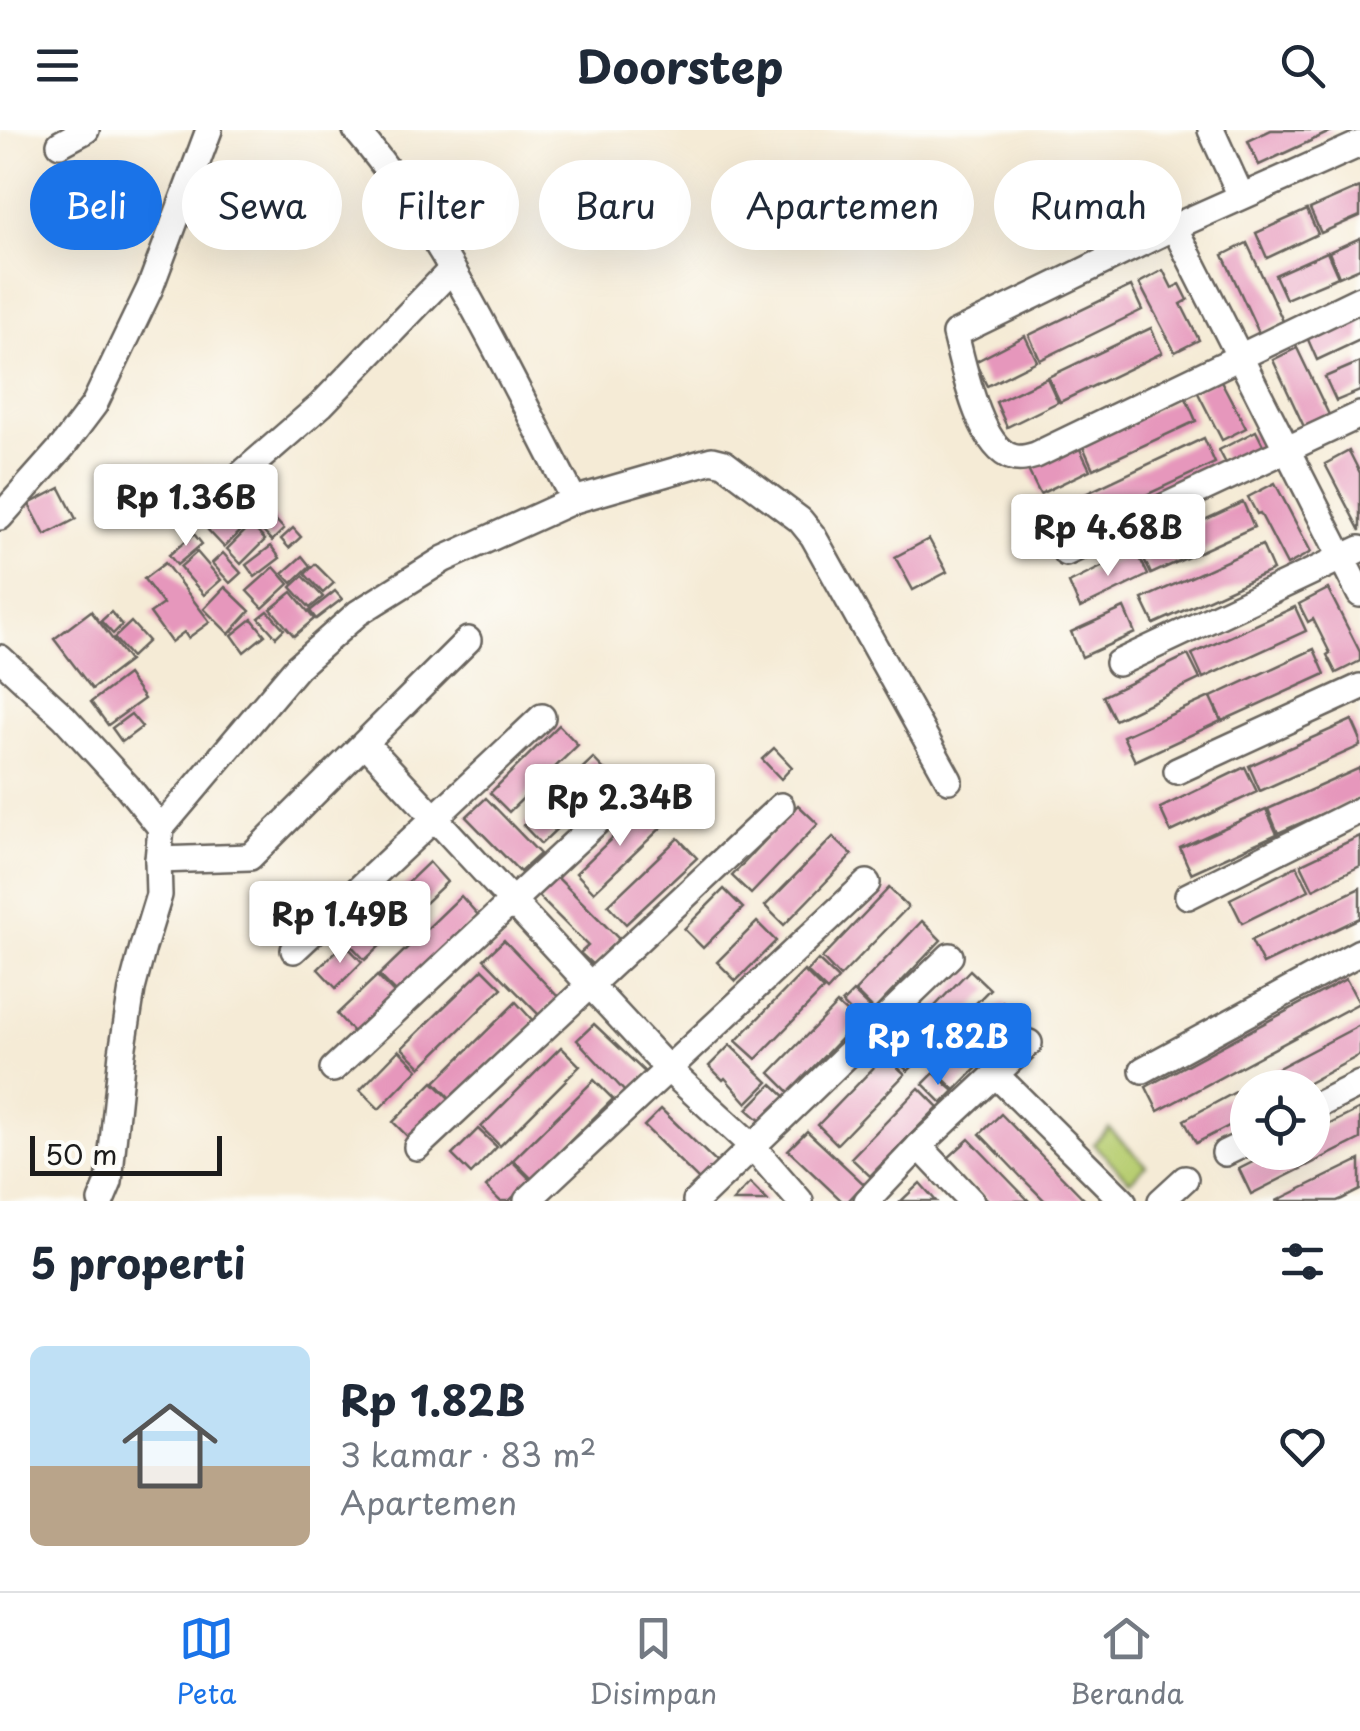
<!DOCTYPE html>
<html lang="id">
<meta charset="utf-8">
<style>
body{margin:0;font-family:"Playpen Sans",sans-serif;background:#f6f6f7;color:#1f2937;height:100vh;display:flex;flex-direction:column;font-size:38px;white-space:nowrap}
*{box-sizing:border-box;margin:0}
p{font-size:32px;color:#747a83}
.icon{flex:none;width:55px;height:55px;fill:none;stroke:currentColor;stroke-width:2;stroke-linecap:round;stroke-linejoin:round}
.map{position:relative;height:1071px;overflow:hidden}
.panel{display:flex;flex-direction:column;background:#fff;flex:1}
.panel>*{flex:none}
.banner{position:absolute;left:30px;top:30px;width:1300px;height:90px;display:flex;gap:20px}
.buttons{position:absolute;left:1230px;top:940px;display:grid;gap:20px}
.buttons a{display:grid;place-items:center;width:100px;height:100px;border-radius:50%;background:#fff;box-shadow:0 10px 40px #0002;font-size:50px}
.scale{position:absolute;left:30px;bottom:25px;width:192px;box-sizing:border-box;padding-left:10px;border:5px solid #1c1c1c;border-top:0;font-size:28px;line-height:35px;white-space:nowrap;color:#1c1c1c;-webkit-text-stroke:8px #fdfcf7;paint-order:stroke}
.price{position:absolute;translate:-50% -85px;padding:0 22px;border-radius:10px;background:#fff;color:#222;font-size:32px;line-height:65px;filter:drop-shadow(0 2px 5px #0008)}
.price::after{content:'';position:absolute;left:50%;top:60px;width:30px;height:22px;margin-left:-15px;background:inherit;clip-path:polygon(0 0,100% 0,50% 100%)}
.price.current{background:#1a73e8;color:#fff}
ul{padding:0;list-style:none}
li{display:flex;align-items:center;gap:30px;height:250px;padding:0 30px}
li span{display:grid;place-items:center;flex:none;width:280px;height:200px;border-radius:15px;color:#555}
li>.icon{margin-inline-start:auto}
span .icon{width:120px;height:120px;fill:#fffc;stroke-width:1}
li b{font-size:42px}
h2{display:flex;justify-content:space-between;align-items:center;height:120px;padding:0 30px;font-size:42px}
.tag{padding:0 35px;border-radius:45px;background:#fff;box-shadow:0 10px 40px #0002;font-size:35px;line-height:90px}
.tag.current{background:#1a73e8;color:#fff}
header{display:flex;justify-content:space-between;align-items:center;height:130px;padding:0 30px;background:#fff;font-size:45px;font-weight:700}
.tab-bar{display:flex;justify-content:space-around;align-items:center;height:140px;border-top:2px solid #e0e1e3;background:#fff;font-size:28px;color:#747a83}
.tab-bar a{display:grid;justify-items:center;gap:5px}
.tab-bar .current{color:#1a73e8}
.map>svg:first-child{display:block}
.green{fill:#b8ce72;stroke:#6a7547;stroke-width:2.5}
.building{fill:#e697bc}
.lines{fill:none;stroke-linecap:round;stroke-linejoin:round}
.minor-casing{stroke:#68645d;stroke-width:30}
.minor{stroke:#fff;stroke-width:25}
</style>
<header><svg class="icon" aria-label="menu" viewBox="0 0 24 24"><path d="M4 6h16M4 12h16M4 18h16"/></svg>Doorstep<svg class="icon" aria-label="search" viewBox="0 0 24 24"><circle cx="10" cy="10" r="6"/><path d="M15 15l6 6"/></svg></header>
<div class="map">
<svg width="1360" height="1071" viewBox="0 0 1360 1071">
<rect width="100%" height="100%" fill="#fdfcf7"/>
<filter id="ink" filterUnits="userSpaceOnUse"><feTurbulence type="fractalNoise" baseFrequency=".01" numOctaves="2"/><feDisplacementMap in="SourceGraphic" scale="20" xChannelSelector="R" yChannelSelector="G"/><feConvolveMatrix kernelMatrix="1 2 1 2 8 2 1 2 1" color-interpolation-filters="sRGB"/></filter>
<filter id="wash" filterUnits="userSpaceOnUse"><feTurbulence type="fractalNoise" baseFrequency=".0048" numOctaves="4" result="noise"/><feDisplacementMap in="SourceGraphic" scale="40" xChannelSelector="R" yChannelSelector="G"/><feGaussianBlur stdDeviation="2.25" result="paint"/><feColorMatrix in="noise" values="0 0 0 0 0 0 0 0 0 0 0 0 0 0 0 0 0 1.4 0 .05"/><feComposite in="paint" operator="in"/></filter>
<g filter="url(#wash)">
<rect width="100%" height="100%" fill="#f5ebd6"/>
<polygon class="green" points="1109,998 1146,1035 1130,1051 1093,1014"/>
<g id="blocks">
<g class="building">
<polygon points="1271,0 1334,0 1259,35 1248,11"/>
<polygon points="1360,57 1360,86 1321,103 1310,79"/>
<polygon points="1307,80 1318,104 1267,128 1256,103"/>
<polygon points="1360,108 1360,138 1339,147 1329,122"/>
<polygon points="1247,113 1283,191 1259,203 1223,125"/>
<polygon points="1327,122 1338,147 1286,169 1275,145"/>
<polygon points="1163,140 1172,158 1180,154 1188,170 1181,174 1199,210 1175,222 1139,153"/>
<polygon points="1131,156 1142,180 1040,230 1029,205"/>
<polygon points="1357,182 1360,189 1360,210 1317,230 1306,205"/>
<polygon points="1151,198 1162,223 1060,272 1048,247"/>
<polygon points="1025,206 1037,231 987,256 975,232"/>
<polygon points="1297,218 1331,289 1306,301 1273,230"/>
<polygon points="1360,232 1360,261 1336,271 1325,247"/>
<polygon points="1219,247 1246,298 1222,310 1196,259"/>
<polygon points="1047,248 1058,272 1007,297 996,272"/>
<polygon points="1185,266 1196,291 1093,339 1082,314"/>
<polygon points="1256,301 1266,321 1230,341 1219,320"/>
<polygon points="1204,308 1215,333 1060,405 1049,381"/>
<polygon points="1078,315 1090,340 1040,364 1028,340"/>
<polygon points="1349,321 1360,343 1360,401 1325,334"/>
<polygon points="1275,353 1311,422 1287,435 1260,383 1257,384 1248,367"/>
<polygon points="60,358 76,389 45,405 29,374"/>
<polygon points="247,367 261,383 243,400 229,384"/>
<polygon points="1243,372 1254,397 1151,444 1140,420"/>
<polygon points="268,382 284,399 272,411 256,394"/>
<polygon points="223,385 240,402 224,417 208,400"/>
<polygon points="251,395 265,410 241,434 227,419"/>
<polygon points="293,398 301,407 289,418 281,409"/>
<polygon points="194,404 202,414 177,435 169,425"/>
<polygon points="929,409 947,442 913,460 895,427"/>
<polygon points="1262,415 1273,440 1154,494 1142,469"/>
<polygon points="271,416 280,428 255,447 246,435"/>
<polygon points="1136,420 1148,445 1080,478 1069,453"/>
<polygon points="197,422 221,450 204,465 180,437"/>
<polygon points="223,423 241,443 230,453 212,433"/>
<polygon points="302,426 310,436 292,453 283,443"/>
<polygon points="165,433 210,492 188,508 184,502 171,512 150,483 163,474 144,449"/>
<polygon points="315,434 334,453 323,463 305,444"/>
<polygon points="274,437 289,454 263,478 247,461"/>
<polygon points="303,446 323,467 310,478 291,457"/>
<polygon points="225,457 250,481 229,504 204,479"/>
<polygon points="1328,459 1360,522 1360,531 1336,543 1327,525 1330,523 1313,489 1308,492 1299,474"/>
<polygon points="335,461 342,469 316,489 310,481"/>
<polygon points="292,462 314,489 294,506 271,479"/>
<polygon points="1295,477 1306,501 1203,548 1192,524"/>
<polygon points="1124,478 1135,503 1082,527 1071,502"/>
<polygon points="91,481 129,531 92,559 54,509"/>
<polygon points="268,481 284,499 276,507 259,488"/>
<polygon points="111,482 122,495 113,504 101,491"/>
<polygon points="252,489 265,505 244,522 232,505"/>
<polygon points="131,492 148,511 131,527 114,508"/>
<polygon points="1314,519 1325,544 1222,591 1211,567"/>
<polygon points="1188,525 1200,549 1115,590 1103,566"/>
<polygon points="127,545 144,569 108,595 91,572"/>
<polygon points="1210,567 1221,591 1135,631 1123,606"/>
<polygon points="131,584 142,597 122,612 112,598"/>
<polygon points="1352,590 1360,608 1360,616 1260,661 1249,636"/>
<polygon points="559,595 578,615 509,682 490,663"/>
<polygon points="774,618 792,637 781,649 762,629"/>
<polygon points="593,628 611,647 541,714 523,695"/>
<polygon points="1245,637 1257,662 1171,702 1160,678"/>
<polygon points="1360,638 1360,667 1278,703 1268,679"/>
<polygon points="486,668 540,724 520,742 466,687"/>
<polygon points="798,675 818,694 751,764 732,746"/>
<polygon points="645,676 664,695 594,762 576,743"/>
<polygon points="1266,679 1277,704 1191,743 1180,718"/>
<polygon points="1360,706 1360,736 1313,759 1301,734"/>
<polygon points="833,707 852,725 784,795 765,776"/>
<polygon points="678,708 697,728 626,794 608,775"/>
<polygon points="429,732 447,752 365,830 347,811"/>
<polygon points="1297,736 1309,760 1242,793 1230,769"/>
<polygon points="552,742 619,809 593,835 580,823 588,816 533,761"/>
<polygon points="889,758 908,777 840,847 822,828"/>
<polygon points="1360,758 1360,788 1263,834 1251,810"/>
<polygon points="724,759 743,778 703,818 684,799"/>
<polygon points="461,766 479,786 398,864 379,845"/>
<polygon points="922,791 941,810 874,880 855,861"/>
<polygon points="757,792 776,811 736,851 717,832"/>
<polygon points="504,810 558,867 539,885 484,829"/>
<polygon points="344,813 362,832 336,858 318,839"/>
<polygon points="818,830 838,849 827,861 807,842"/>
<polygon points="483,839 502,858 421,937 402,918"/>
<polygon points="970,840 990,859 922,928 903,909"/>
<polygon points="804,841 823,860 756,929 736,911"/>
<polygon points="377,846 396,865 355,904 337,884"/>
<polygon points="1346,849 1359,873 1158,981 1146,957"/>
<polygon points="853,862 872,880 861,892 842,873"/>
<polygon points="516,872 534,892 453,971 435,952"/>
<polygon points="1003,872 1023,891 955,960 936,942"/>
<polygon points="837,874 857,892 789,962 770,943"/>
<polygon points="594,894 647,944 627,964 577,910"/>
<polygon points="1360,895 1360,925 1299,958 1277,958 1269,943"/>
<polygon points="900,911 919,930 908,941 888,923"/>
<polygon points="730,915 768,952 747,973 725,948 723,950 709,936"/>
<polygon points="561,917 580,936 500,1016 481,997"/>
<polygon points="399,920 418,939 379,979 360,960"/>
<polygon points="885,926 905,944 837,1014 818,995"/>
<polygon points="934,943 954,961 942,973 923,954"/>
<polygon points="1267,945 1274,958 1248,958 1248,986 1196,1013 1184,990"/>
<polygon points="594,950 613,969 532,1049 513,1030"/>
<polygon points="433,952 452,971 412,1011 393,992"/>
<polygon points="772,954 789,970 764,994 747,979"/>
<polygon points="919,958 938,977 870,1046 851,1028"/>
<polygon points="661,979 717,1033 700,1051 644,996"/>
<polygon points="1360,979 1360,1009 1251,1064 1239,1039 1273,1022 1312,1022 1312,1003"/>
<polygon points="1001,984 1044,1028 1086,1071 1045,1071 1023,1049 980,1004"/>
<polygon points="478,999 497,1017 471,1044 452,1025"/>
<polygon points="807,1001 864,1054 848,1071 842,1071 788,1020"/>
<polygon points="969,1009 1029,1071 989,1071 977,1059 948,1028"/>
<polygon points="1360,1030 1360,1060 1342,1069 1337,1071 1276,1071"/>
<polygon points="512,1031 531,1050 509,1071 500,1071 486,1057"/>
<polygon points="750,1053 768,1071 733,1071"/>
<polygon points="920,1053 936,1071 901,1071"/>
</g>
</g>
</g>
<g filter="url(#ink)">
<use href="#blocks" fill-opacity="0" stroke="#68645d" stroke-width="2.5"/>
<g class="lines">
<g class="minor-casing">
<g id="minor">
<path d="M356,0C448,109 508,245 574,370"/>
<polyline points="1211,0 1241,66"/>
<polyline points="60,14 86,0"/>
<path d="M1360,14L1174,97L955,204C963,234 979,317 1012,327C1020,330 1029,327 1036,325L1360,169"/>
<polyline points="1174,97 1360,464"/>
<polyline points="214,368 321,275 452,139"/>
<polyline points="0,387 63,316 94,275 150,158 209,0"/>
<polyline points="1066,423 1360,285"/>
<polyline points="0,528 64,587 127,656 161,698 158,730 159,765 143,817 132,859 122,923 109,1052 101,1071"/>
<polyline points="1118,533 1360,419"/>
<polyline points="366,614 668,939 752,1016 800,1071"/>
<polyline points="1177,641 1360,557"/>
<polyline points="161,698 297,537 358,483 444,429 574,370 712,330 724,333 800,390 813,406 949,650"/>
<polyline points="158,730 250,727 468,510"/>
<polyline points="1188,766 1360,680"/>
<polyline points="294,820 542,587"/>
<polyline points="333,939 632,659"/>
<polyline points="1143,940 1360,822"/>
<polyline points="996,945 1123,1071"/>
<polyline points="1312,978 1360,954"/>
<polyline points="919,1016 971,1071"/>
<polyline points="417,1017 781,676"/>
<polyline points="1225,1023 1248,1012"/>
<polyline points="527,1071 867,753"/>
<polyline points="696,1071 950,826"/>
<polyline points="867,1071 919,1016 1029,913"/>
<polyline points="1161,1071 1185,1049"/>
</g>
</g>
<use href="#minor" class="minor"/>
</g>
</g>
</svg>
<div class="buttons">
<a><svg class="icon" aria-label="locate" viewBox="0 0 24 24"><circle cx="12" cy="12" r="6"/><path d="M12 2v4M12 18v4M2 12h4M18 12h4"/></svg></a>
</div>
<div class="scale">50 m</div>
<b class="price" style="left:186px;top:419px">Rp 1.36B</b>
<b class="price" style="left:1108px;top:449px">Rp 4.68B</b>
<b class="price" style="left:620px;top:719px">Rp 2.34B</b>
<b class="price" style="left:340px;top:836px">Rp 1.49B</b>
<b class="price current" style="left:938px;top:958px">Rp 1.82B</b>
<div class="banner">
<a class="tag current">Beli</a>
<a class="tag">Sewa</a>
<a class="tag">Filter</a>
<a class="tag">Baru</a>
<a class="tag">Apartemen</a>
<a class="tag">Rumah</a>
</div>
</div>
<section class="panel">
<h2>5 properti<svg class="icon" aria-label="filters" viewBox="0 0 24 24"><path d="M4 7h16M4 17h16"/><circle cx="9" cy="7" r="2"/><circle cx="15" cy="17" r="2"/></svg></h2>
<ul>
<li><span style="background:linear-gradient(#bfe0f5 60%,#b9a48a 0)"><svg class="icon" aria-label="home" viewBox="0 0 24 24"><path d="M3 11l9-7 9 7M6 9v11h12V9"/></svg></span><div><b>Rp 1.82B</b><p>3 kamar · 83 m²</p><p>Apartemen</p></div><svg class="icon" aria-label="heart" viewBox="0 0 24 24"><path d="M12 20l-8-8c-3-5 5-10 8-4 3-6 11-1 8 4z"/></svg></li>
</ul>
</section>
<nav class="tab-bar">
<a class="current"><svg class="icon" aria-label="map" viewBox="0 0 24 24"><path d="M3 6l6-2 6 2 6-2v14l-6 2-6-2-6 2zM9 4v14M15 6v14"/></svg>Peta</a>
<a><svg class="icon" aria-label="saved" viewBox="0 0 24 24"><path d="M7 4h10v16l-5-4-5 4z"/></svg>Disimpan</a>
<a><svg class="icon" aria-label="home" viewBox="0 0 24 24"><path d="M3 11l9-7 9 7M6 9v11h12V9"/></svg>Beranda</a>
</nav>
